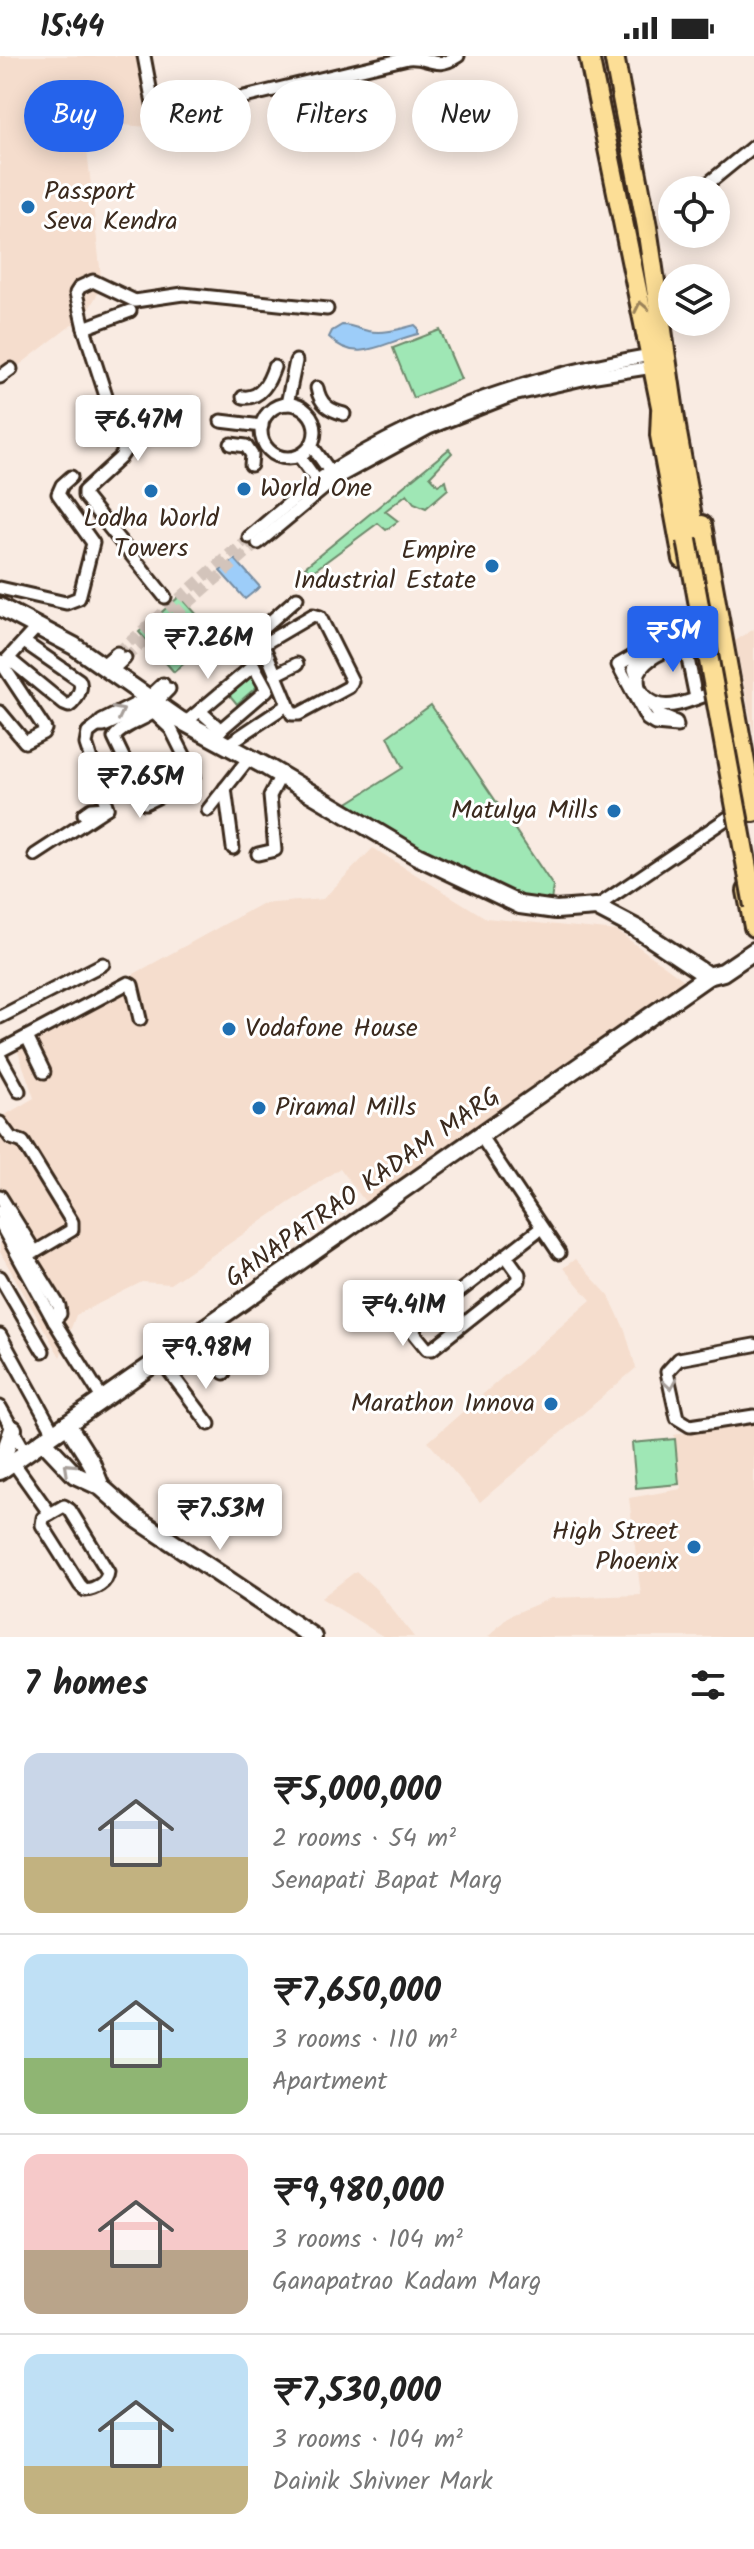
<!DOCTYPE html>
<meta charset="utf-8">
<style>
body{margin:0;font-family:Kalam,sans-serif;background:#f2f2f2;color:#222;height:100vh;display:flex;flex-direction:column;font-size:30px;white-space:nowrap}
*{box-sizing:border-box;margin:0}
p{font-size:26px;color:#767676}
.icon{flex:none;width:44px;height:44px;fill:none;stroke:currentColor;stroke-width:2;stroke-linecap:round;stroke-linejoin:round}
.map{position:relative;height:1581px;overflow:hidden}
.details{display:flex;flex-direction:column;background:#fff;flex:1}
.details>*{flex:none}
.top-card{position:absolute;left:24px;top:24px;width:706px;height:72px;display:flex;gap:16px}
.controls{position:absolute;left:658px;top:120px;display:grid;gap:16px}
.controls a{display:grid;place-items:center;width:72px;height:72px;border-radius:50%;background:#fff;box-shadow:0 4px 20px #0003;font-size:40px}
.price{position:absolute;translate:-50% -68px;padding:0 18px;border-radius:8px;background:#fff;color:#222;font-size:26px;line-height:52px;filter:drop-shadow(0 2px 4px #0008)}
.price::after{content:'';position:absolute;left:50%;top:48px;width:24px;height:18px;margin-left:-12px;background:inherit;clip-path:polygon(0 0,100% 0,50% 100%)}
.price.on{background:#2563eb;color:#fff}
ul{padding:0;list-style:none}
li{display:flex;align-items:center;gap:24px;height:200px;padding:0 24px}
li+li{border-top:2px solid #e0e0e0}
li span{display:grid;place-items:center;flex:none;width:224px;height:160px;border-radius:16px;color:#555}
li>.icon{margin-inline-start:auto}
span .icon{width:96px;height:96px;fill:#fffc;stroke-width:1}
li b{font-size:34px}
h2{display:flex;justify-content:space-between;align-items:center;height:96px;padding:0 24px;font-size:34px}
.chip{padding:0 28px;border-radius:36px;background:#fff;box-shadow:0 4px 20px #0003;font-size:28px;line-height:72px}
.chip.on{background:#2563eb;color:#fff}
.status{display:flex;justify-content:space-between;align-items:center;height:56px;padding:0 40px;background:#fff;direction:ltr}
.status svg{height:22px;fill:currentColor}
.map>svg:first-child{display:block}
.built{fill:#f5ddcd}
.green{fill:#9fe7b5;stroke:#6d886a;stroke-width:2}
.water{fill:#9dcdf9;stroke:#768ca1;stroke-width:2}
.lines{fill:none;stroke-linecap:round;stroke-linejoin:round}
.street-tunnel{stroke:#d3c4bb;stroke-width:11;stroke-dasharray:11 5.5;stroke-linecap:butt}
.street-casing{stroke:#3b2a1e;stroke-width:17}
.secondary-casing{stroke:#3b2a1e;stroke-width:22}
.primary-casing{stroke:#3b2a1e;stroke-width:24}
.street{stroke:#fff;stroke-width:11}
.secondary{stroke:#fff;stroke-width:16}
.primary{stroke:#fcde96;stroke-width:18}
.primary-bridge-casing{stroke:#3b2a1e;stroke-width:24;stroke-linecap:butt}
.primary-bridge{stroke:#fcde96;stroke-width:18}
.oneway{stroke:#9c845a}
.oneway2{stroke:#a79f9a}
.poi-dot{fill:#1f6fb2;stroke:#fff;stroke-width:3}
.labels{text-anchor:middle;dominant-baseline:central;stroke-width:6;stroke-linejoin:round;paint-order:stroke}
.poi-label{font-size:26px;fill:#3b2a1e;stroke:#fff;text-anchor:start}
.street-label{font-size:26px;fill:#3b2a1e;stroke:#fff}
</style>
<div class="status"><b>15:44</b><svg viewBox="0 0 49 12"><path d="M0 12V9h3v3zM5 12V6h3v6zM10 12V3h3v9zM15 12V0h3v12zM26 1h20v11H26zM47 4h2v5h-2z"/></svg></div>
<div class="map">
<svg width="754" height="1581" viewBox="0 0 754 1581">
<rect width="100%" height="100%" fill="#f9ebe2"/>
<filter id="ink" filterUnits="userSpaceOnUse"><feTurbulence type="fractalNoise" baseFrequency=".0125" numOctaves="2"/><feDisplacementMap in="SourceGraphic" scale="16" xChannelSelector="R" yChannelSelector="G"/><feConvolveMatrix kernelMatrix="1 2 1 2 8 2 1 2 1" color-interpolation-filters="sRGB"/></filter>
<g filter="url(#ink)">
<g class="built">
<polygon points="0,0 136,0 148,71 84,66 102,230 86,258 0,324"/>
<polygon points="754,573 754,679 735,585"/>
<polygon points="373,792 486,862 617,875 684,924 366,1147 340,1112 170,1228 142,1226 76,1259 60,1301 0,1196 0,1062 34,1042 14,984 261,848 323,843"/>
<polygon points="575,1203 609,1240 625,1274 636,1312 480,1446 428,1386 591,1244 563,1212"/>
<polygon points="754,1365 754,1581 488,1581 509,1560 551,1542 641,1539 629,1442 681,1433 674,1379"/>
<polygon points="356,1515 376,1533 414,1581 384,1581 321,1542"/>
</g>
<g class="green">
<polygon points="440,274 461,323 413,342 393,292"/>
<polygon points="449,393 452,397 430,420 438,429 446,424 448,433 426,452 414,447 407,438 385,455 398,465 386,474 378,467 312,516 305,511"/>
<polygon points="180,540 216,580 174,616 139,576"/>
<polygon points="261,597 276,614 237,648 223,631"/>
<polygon points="431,649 553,830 551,846 522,844 469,824 343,750 403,712 388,680"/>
<polygon points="675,1383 679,1428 636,1432 632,1387"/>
</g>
<g class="water">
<path d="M342,269C352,269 359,273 368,275C384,278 400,273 415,269L418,272V278C385,285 357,310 329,281L332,275Z"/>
<polygon points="235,503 260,531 245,543 220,515"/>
</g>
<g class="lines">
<g class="street-tunnel">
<polyline points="117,597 249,481"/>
<polyline points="125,602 258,487"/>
</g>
<g class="street-casing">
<g id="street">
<path d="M144,0L154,53L160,58L169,59L408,2C430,0 435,15 458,0"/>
<polyline points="700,134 754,90"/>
<polyline points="130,255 84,272 124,396 120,402 84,435 84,440 165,541"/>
<polyline points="84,272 76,237 80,231 93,225 135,245 183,238 327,253"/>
<polyline points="0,321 11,313"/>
<path d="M317,332C320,348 329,354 344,358"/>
<path d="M243,341C261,343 269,326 274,311"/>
<polyline points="287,348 296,305"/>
<circle cx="288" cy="375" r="27"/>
<polyline points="221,365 262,370"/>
<polyline points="231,388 246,390 252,399 251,409"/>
<polyline points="311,389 334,421"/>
<polyline points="299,400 320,429"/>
<path d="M249,481C276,459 302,434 331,415C431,353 535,319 651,299"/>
<polyline points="258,487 335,423 429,372 513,339 596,320 653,311"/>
<polyline points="0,532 66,547 79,542 93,487 58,438 62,429 71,421"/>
<polygon points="313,559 320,561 352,625 349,631 299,658 292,658 264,591 267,586"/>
<path d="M699,584C679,589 624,604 641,635C645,642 653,648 661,649C676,652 695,642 710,638"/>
<polyline points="685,588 696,642"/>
<path d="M9,603L64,648L69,650C76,645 84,632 79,624L24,586"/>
<polyline points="0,605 45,673 43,677 25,686 0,656"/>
<polyline points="3,608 37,571"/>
<polyline points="103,609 117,597"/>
<polyline points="111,615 125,602"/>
<polyline points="275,619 297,608"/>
<polyline points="638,625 634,613 636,607 672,584 671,578 618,609 647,663 655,668 677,670 676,666 659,659 650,646"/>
<polyline points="163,628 148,642 102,665 97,670 104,670 155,647 169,633"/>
<polyline points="200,655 221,674"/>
<path d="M154,657L171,673L194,719L189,726L145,747L114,682C124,667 148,664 160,651"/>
<polyline points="185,667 253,610"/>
<polyline points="212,681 267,634 243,590 297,542"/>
<polyline points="227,689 287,649"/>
<polyline points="225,732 233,792"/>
<polyline points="208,754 249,702"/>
<polyline points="84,758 91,753 107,752"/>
<polyline points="258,798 275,794 270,740 281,719"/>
<polyline points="35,799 107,752 86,688 88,677 97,670"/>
<polyline points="596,851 732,759 739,757"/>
<polyline points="0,961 103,908"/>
<polyline points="27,981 44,1016"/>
<polyline points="0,995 128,927 132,929 140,963"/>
<polyline points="0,1001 19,1035"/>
<polyline points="0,1067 11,1082 23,1086 72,1166 72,1174 35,1196 0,1140"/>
<polyline points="480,1079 559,1197"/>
<polyline points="0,1155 59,1250 60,1258 54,1265"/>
<polyline points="0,1167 54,1265 102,1342"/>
<polyline points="506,1200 519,1218 519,1224 432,1293 427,1293 414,1277 415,1270 541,1172"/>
<polyline points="0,1221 43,1295"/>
<polyline points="197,1278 224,1317"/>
<polyline points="0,1279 54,1377"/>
<polyline points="754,1289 679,1303 667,1316 677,1362 690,1370 754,1360"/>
<polyline points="160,1303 209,1368"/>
<polyline points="0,1351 26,1397"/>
<polyline points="13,1406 50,1458"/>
<path d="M64,1450L70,1454L108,1516C107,1527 95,1533 85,1534L80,1529L42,1469L43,1462Z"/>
</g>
</g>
<g class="secondary-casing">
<g id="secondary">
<polyline points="0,551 74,590 180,664 267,711 417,800 520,849 556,854 596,851 636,872 708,920"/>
<polyline points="67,1368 91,1406 101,1431"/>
<polyline points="43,1385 75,1419 101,1431 136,1462 313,1581"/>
<polyline points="0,1410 13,1373"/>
<polyline points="0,1415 708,920 723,916 754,895"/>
</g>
</g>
<g class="primary-casing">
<g id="primary">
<polyline points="589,0 664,365"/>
<polyline points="614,0 647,171 677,377 696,483"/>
<polyline points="661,355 660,379 683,503"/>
<polyline points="702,469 754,756"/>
<polyline points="747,835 754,871"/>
</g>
</g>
<use href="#street" class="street"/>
<use href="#secondary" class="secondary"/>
<use href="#primary" class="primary"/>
<g class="primary-bridge-casing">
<polyline id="primary-bridge" points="687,484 754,850"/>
</g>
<use href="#primary-bridge" class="primary-bridge"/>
</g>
<defs><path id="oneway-chevron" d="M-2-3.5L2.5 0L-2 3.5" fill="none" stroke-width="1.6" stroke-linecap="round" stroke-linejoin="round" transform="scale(2)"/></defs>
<use class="oneway" href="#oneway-chevron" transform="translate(641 251) rotate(-102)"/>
<g class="oneway2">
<use href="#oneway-chevron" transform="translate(119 656) rotate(-27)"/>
<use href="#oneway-chevron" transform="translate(670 1328) rotate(81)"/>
<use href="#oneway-chevron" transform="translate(69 1412) rotate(-137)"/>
</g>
</g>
<g class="poi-dot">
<circle cx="28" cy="151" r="8"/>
<circle cx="244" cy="433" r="8"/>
<circle cx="151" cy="435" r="8"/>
<circle cx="492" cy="510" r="8"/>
<circle cx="614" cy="755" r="8"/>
<circle cx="229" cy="973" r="8"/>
<circle cx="259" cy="1052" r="8"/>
<circle cx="551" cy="1348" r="8"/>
<circle cx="694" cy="1491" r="8"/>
</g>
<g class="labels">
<g class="poi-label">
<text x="44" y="136">Passport<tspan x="44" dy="30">Seva Kendra</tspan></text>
<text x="260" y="433">World One</text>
<text x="151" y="463" text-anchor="middle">Lodha World<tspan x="151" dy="30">Towers</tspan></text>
<text x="476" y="495" text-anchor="end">Empire<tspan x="476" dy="30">Industrial Estate</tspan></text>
<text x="598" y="755" text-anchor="end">Matulya Mills</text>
<text x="245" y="973">Vodafone House</text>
<text x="275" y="1052">Piramal Mills</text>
<text x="535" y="1348" text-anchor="end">Marathon Innova</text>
<text x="678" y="1476" text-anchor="end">High Street<tspan x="678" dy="30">Phoenix</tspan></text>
</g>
<g class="street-label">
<text transform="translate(363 1132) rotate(-35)">GANAPATRAO KADAM MARG</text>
</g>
</g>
</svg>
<div class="controls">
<a><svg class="icon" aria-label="locate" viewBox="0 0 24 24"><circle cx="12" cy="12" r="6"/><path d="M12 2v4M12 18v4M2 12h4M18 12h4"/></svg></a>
<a><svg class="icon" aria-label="layers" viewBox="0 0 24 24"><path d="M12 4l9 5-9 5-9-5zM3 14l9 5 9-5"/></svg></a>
</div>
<b class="price" style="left:138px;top:407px">₹6.47M</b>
<b class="price on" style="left:673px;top:618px">₹5M</b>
<b class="price" style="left:208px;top:625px">₹7.26M</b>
<b class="price" style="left:140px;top:764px">₹7.65M</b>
<b class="price" style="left:403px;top:1292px">₹4.41M</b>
<b class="price" style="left:206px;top:1335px">₹9.98M</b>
<b class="price" style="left:220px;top:1496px">₹7.53M</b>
<div class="top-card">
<a class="chip on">Buy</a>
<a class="chip">Rent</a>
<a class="chip">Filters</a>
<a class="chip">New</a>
</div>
</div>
<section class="details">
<h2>7 homes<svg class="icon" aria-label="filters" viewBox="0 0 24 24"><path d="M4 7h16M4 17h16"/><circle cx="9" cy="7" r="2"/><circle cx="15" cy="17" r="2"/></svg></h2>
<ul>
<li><span style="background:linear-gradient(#c9d6e8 65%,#c2b280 0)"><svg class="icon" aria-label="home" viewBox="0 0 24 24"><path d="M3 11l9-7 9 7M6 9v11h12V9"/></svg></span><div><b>₹5,000,000</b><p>2 rooms · 54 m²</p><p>Senapati Bapat Marg</p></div></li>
<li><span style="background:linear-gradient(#bfe0f5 65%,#8fb573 0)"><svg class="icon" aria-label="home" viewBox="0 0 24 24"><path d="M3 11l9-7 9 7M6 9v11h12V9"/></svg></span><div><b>₹7,650,000</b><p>3 rooms · 110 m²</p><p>Apartment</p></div></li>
<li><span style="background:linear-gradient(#f6c9c9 60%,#b9a48a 0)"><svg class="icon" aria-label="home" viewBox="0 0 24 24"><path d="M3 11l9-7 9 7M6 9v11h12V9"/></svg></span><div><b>₹9,980,000</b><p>3 rooms · 104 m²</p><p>Ganapatrao Kadam Marg</p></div></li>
<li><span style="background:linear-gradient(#bfe0f5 70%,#c2b280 0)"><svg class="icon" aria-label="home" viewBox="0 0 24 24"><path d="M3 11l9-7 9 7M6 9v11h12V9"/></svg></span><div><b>₹7,530,000</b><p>3 rooms · 104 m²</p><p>Dainik Shivner Mark</p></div></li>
</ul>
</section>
